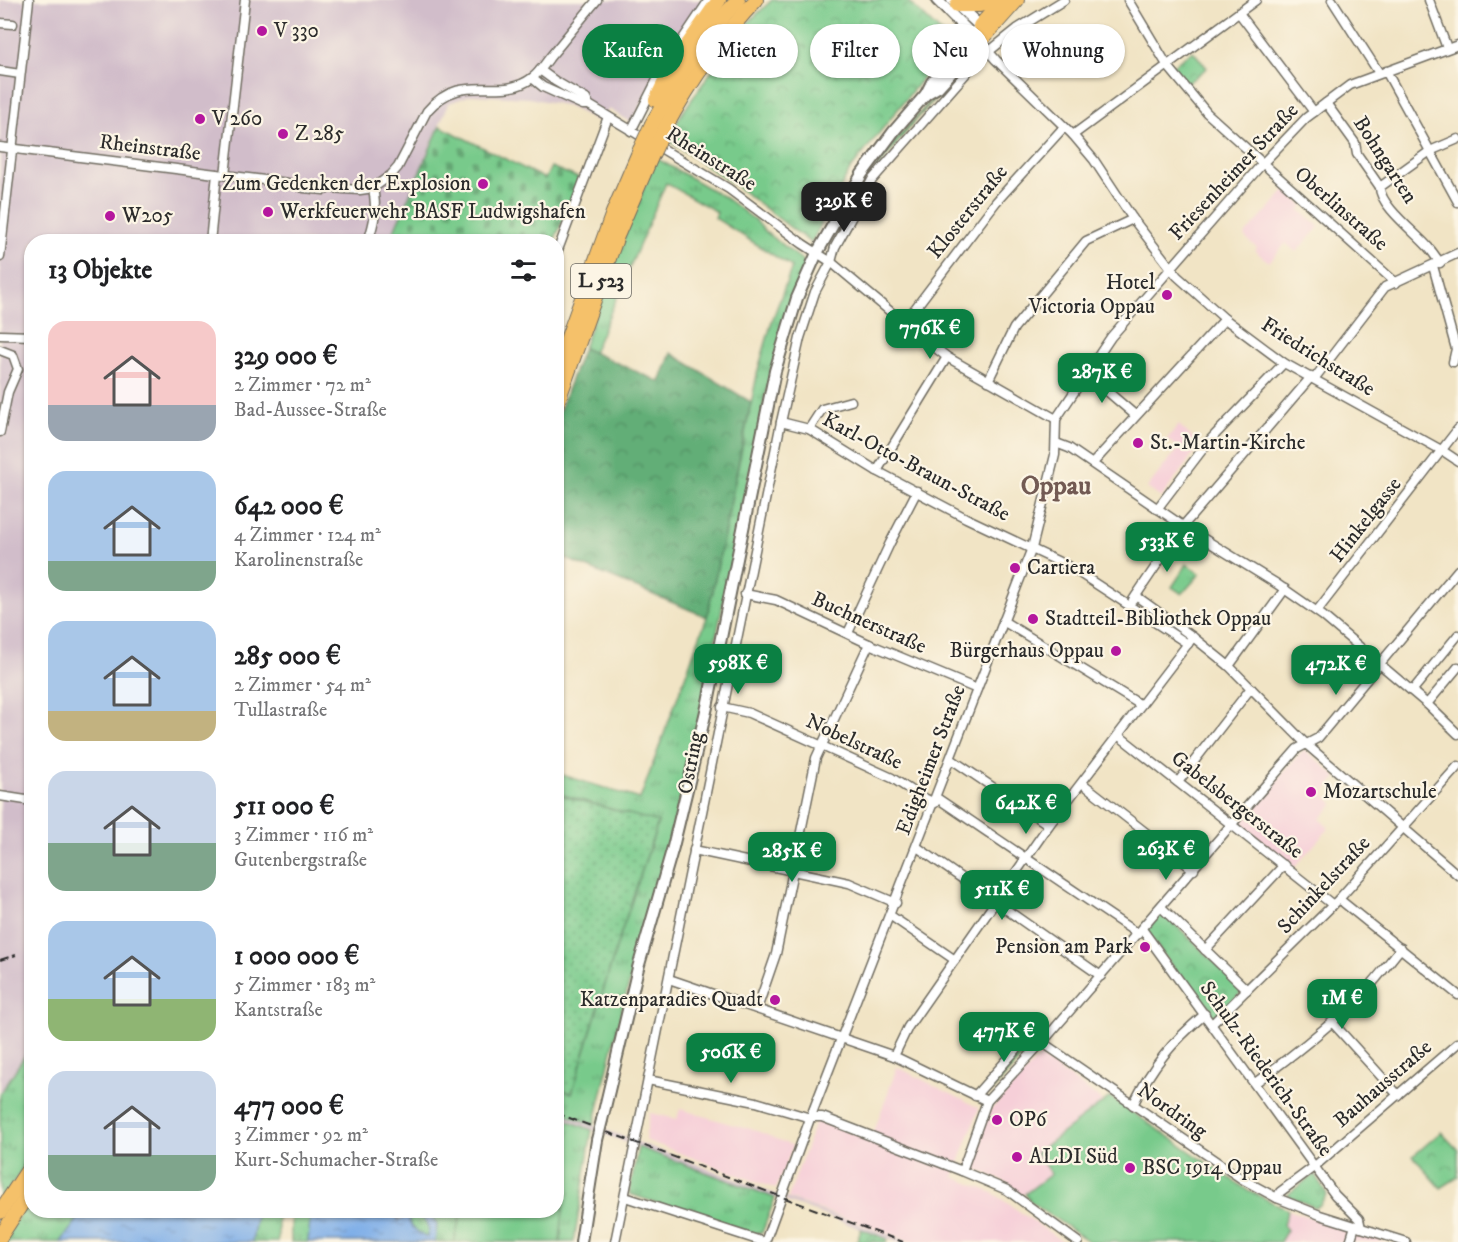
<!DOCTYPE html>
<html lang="de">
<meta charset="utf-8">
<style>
body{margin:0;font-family:"IM FELL DW Pica",serif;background:#f6f6f6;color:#202124;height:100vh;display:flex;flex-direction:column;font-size:22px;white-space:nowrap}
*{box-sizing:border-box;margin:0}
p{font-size:20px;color:#757577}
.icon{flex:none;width:33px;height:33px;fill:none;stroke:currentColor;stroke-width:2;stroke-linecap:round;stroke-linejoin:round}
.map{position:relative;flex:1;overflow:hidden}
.details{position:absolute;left:24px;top:234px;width:540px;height:984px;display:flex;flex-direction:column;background:#fff;border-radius:24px;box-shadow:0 2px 4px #0004}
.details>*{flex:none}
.guide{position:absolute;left:582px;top:24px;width:570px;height:54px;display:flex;gap:12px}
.price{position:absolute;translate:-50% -51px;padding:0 14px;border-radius:12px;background:#0b8043;color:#fff;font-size:20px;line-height:39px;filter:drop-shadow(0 2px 3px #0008)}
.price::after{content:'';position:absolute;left:50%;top:36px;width:18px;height:14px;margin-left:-9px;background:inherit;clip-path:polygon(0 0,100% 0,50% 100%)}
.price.current{background:#222;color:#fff}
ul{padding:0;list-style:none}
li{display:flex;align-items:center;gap:18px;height:150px;padding:0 24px}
li span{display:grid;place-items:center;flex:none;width:168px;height:120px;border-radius:18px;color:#555}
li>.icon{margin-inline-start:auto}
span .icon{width:72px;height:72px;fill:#fffc;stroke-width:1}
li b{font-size:26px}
h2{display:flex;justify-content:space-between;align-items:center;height:72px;padding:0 24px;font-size:26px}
.tag{padding:0 21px;border-radius:27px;background:#fff;box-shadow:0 2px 4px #0004;font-size:21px;line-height:54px}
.tag.current{background:#0b8043;color:#fff}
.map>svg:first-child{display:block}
.built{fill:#f6cfd8}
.industrial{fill:#d1bdca}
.grass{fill:url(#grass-tufts);stroke:#527a5b;stroke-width:1.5}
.forest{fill:url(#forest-crowns);stroke:#466c51;stroke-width:1.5}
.cemetery{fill:url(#cemetery-stones);stroke:#527a5b;stroke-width:1.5}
.park{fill:url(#park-crowns);stroke:#527a5b;stroke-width:1.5}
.garden{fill:url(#garden-dots);stroke:#527a5b;stroke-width:1.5}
.pitch{fill:#78ca8b;stroke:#527a5b;stroke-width:1.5}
.water{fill:url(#water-ripples);stroke:#546c8a;stroke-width:1.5;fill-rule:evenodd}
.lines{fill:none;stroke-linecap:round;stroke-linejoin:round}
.minor-casing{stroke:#706c61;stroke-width:11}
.tertiary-casing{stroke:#706c61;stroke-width:14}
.trunk-casing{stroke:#706c61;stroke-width:16}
.minor{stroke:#fff;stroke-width:8}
.tertiary{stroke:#fff;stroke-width:10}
.trunk{stroke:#f5c16b;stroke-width:14}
.rail{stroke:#2b2b2b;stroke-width:2;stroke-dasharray:9 4.5;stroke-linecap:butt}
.tertiary-bridge-casing{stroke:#706c61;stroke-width:14;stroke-linecap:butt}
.trunk-bridge-casing{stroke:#706c61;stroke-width:16;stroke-linecap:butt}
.tertiary-bridge{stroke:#fff;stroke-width:10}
.trunk-bridge{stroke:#f5c16b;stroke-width:14}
.poi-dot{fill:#b5179e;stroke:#fcf5e5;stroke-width:2}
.labels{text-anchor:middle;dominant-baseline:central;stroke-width:4.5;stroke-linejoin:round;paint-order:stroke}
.shield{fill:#fcf5e5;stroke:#6a6863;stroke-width:1.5}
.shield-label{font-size:20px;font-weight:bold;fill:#2b2b2b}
.poi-label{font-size:21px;fill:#2b2b2b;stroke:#fcf5e5;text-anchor:start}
.street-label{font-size:21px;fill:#2b2b2b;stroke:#fcf5e5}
.district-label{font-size:27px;font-weight:bold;fill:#725a53;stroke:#fcf5e5}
</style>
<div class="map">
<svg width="1458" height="1242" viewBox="0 0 1458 1242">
<defs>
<pattern id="grass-tufts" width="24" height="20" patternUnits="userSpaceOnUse" patternTransform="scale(1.5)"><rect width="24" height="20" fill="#78ca8b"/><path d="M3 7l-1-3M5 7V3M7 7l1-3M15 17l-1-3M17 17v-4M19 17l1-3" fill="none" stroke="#63a472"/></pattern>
<pattern id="forest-crowns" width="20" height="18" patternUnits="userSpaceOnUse" patternTransform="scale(1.5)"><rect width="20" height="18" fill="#62ae77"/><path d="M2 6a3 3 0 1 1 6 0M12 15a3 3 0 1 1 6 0" fill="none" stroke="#518e62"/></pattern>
<pattern id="cemetery-stones" width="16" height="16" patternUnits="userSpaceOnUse" patternTransform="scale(1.5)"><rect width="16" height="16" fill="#78ca8b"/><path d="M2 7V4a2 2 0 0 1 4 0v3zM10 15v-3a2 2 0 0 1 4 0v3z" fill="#63a472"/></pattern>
<pattern id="park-crowns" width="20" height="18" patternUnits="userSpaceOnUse" patternTransform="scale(1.5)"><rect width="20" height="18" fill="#78ca8b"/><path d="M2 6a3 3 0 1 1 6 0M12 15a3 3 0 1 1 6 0" fill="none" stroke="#63a472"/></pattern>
<pattern id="garden-dots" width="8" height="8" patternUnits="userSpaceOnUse" patternTransform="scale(1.5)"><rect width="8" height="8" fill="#78ca8b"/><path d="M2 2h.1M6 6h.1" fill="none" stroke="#63a472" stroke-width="1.8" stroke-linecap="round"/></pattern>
<pattern id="water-ripples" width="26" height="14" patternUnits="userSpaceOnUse" patternTransform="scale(1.5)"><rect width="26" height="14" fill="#7dade8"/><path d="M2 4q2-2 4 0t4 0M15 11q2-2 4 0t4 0" fill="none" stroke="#678dbc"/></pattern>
</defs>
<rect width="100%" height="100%" fill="#fcf5e5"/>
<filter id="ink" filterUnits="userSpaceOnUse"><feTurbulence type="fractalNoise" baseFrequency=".0167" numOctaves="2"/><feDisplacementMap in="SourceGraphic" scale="12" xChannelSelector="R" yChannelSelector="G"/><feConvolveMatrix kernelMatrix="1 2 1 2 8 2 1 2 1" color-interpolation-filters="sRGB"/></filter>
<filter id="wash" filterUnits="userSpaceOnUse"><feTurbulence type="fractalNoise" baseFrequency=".008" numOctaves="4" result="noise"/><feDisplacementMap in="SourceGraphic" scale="24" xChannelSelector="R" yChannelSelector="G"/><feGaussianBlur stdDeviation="1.35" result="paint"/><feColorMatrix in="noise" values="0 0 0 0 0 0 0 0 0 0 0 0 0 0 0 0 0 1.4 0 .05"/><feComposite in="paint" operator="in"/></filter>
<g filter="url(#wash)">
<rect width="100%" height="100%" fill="#f1e4c5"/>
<g class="built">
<polygon points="1286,190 1303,205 1300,210 1319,227 1296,252 1286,243 1269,262 1255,251 1257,248 1244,236"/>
<polygon points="1179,425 1200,445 1161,498 1147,488 1178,448 1167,439"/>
<polygon points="1304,749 1337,777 1323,794 1334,804 1320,819 1329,828 1294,868 1239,824"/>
<polygon points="1040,1056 1104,1102 1036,1153 1051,1174 1021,1196 1007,1183 968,1165 987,1114"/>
<polygon points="897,1067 979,1108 954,1177 993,1193 1063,1242 913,1242 788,1198 816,1120 871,1140"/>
<polygon points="680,1109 744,1128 750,1128 793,1146 776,1189 645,1140 650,1113 677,1119"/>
<polygon points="1288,1210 1387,1242 1280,1242 1287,1230 1283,1225"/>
</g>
<g class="industrial">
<polygon points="0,0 707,0 671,48 632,123 609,109 600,122 565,105 529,98 471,95 449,103 389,241 32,242 32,1046 0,1094"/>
<polygon points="556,1111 788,1199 909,1242 897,1242 643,1149 557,1116"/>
</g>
<g class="grass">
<path d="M969,59L971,60C926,108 884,152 852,210L847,207L895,140Z"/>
<polygon points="656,158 724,197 755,220 766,232 807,264 770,373 698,726 673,827 623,1005 594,1125 557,1111 557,1088 572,1093 617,945 658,823 557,793 556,773 640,799 707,617 758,370 772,321 792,267 715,218 717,212 666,183 593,353 583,348 619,248"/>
<polygon points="1187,564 1200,574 1182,594 1172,587"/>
<polygon points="1028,1040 1031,1040 1033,1045 990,1093 988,1093 986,1089"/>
<polygon points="31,1046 31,1156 0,1203 0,1094"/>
<polygon points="556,1116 592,1130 574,1242 560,1242 565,1189 557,1186"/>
<polygon points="638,1147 775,1198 762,1233 752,1233 629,1194"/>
<polygon points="1313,1175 1315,1175 1327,1194 1319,1206 1314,1207 1287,1195"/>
<polygon points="31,1197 32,1210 84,1211 61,1242 2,1242"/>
<polygon points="257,1211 311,1211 308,1242 291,1242 291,1217 278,1217 278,1242 252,1242"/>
<polygon points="429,1211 462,1211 454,1242 435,1242 437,1225"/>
<path d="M410,1212C423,1214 431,1224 427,1237H425C416,1229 405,1226 410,1212Z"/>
<polygon points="861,1229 887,1239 887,1242 857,1242"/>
</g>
<polygon class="forest" points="583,348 660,382 671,353 751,402 707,617 557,555 556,420"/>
<polygon class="cemetery" points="440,126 545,179 551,167 581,179 554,241 389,242"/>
<g class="park">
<polygon points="772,0 907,0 951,42 850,170 811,243 732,183 668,140 681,115 740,30"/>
<polygon points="1193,51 1207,68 1185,85 1171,67"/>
<polygon points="1161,911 1244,990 1212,1021 1145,930"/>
<polygon points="1441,1132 1458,1150 1458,1177 1441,1188 1413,1156"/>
</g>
<polygon class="garden" points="556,794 658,822 617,945 572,1093 557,1088"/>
<g class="pitch">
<polygon points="1110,1097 1246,1189 1288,1210 1283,1225 1287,1230 1280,1242 1090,1242 1032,1203 1025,1194 1051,1174 1036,1153"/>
<polygon points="557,1186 565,1189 560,1242 454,1242 462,1211 556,1210"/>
</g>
<g class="water">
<polygon points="84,1211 84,1210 257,1211 252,1242 61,1242"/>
<path d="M311,1211H398L397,1218L399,1221L403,1218V1211H429L437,1225L435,1242H308ZM410,1212C423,1214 431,1224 427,1237H425C416,1229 405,1226 410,1212Z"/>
</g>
</g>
<g filter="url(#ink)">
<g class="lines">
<g class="minor-casing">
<g id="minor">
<polyline points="1128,0 1167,65 1207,113 1396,283"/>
<polyline points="1332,0 1379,73"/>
<polyline points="1429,0 1447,48"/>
<polyline points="1239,13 1314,112"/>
<polyline points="0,23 13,24"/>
<polyline points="988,51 996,60 1073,135 1094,160 1133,219 1177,276 1225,319 1284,363 1443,451 1458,461"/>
<polyline points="540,70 555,81 586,99 589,105 729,189 803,244 831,262 904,323 947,357 1056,419"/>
<polyline points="0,71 20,74"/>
<polyline points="1386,71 1458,202"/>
<polyline points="532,78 543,87 583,105 589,105"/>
<path d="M1326,103L1355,143L1357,154L1380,187C1379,205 1416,233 1428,247C1432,251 1436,257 1440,263"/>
<polyline points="631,131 662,70 709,0"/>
<polyline points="1073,135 1256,0"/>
<path d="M0,147L288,183L304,188L324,190L330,188L360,190L373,188L391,175L398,167L427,111C463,69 499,103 532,78C539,73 545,64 550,57C566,38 581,19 597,0"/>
<polyline points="225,175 245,0"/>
<polyline points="1380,187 1430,151 1458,139"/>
<polyline points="210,242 217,174"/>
<path d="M368,242C375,220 377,210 373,188"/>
<polyline points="556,255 608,117"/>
<polyline points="0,257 29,0"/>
<polyline points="1433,266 1456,349 1453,362"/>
<polyline points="904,323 996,202 1064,127"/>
<polyline points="0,335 32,336"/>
<polyline points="0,350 13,355 18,369 8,392 0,432"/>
<polyline points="1086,373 1135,415"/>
<polyline points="1314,379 1385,287 1458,253"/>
<polyline points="988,381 1014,328 1086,241 1133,219"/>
<polyline points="781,422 809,429 877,471 966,518 1070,567 1188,644"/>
<polyline points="809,429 822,409 851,401"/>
<polyline points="1056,443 1069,448 1183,526 1277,584 1323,616 1427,704 1458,734"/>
<polyline points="1093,463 1225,319"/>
<polyline points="877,471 947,357"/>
<polyline points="1157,509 1209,441 1284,363"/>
<polyline points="745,594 776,600 869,644 977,689"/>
<polyline points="1136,596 1193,637 1229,666 1306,744 1458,875"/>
<polyline points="1133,600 1183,526 1311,377"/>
<polyline points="1317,611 1458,429"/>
<polyline points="1003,621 1141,705"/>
<polyline points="848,633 890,543 917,491"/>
<polyline points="1229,666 1285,589"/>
<polyline points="1412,691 1458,635"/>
<polyline points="1427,704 1458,667"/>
<polyline points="722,707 749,713 822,746 892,778 918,795 935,803"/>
<polyline points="1118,735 1333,905"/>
<polyline points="951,759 1049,825"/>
<polyline points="1178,782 1251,688"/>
<polyline points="1082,783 1194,870"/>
<polyline points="0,796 32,801"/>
<polyline points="937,798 1138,934"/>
<polyline points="917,847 1101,976"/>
<polyline points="694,850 849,883 896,903"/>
<polyline points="1339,899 1458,995"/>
<polyline points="1161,907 1247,990"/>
<polyline points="891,916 955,960"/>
<polyline points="1142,929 1335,1195 1359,1219 1361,1228"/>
<polyline points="1205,950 1284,865"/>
<polyline points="669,979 894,1056 987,1101"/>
<polyline points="757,1009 776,954 816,758 869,644"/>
<polyline points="1332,1022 1398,1095"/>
<polyline points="1212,1024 1339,899 1458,766"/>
<polyline points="894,1056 908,1027 1049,825 1193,637"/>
<polyline points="648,1080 756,1102 807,1117 822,1117 962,1171 1007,1190 1078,1242"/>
<path d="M1255,1083C1295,1054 1334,1023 1368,988C1380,975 1390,961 1401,948"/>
<polyline points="975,1096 1030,1034 1242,1179 1277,1198 1320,1215 1406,1242"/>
<path d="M1133,1105C1152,1066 1172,1042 1205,1014"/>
<polyline points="962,1171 987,1101 1047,1037 1297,749 1318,738 1458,570"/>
<polyline points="625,1197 764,1242"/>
<polyline points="1277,1198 1280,1192 1315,1166 1458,1043"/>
<polyline points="615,1242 781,422 800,338 815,292 831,262 835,247 872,180 977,61 1017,29 1064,0"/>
<polyline points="765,1242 811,1116 1032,548 1055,455 1056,419 1111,337 1262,164 1306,118 1350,85 1458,45"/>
<polyline points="1350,1242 1355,1226"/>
</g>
</g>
<g class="tertiary-casing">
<g id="tertiary">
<polyline points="937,0 988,51"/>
<polyline points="952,0 980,26 982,30"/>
<polyline points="926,94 938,87 984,37"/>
<polyline points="602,1120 638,968 673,847 707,707 775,371 797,298 817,253 862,174 894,131 926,94 932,82 980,26"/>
<polyline points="581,1242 597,1140"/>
</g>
</g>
<g class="trunk-casing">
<g id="trunk">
<polyline points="957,5 980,5 994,0"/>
<polyline points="980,26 1003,0"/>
<polyline points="984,37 1017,0"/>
<polyline points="656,100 672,67 719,0"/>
<path d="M652,124C677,80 703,37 738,0"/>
<path d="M664,130C690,82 718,40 756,0"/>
<polyline points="556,370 613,213 640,150"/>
<polyline points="556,406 617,236 651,157"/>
<polyline points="0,1212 32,1164"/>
<polyline points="0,1237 32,1188"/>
</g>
</g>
<use href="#minor" class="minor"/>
<use href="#tertiary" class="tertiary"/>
<use href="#trunk" class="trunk"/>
<g class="rail">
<polyline points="0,960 16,955"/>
<polyline points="556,1113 903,1242"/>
</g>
<g class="tertiary-bridge-casing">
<polyline id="tertiary-bridge" points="597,1140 602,1120"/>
</g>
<g class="trunk-bridge-casing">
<g id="trunk-bridge">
<polyline points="640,150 652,124"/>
<polyline points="651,157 664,130"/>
</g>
</g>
<use href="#tertiary-bridge" class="tertiary-bridge"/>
<use href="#trunk-bridge" class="trunk-bridge"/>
</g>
</g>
<g class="poi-dot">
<circle cx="262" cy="31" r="6"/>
<circle cx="200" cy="119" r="6"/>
<circle cx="283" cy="134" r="6"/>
<circle cx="483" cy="184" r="6"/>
<circle cx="268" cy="212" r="6"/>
<circle cx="110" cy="216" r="6"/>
<circle cx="1167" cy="295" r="6"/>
<circle cx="1138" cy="443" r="6"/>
<circle cx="1015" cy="568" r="6"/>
<circle cx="1033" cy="619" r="6"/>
<circle cx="1116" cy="651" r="6"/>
<circle cx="1311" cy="792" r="6"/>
<circle cx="1145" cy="947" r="6"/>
<circle cx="775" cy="1000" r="6"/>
<circle cx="997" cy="1120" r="6"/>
<circle cx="1017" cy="1157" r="6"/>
<circle cx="1130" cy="1168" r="6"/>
</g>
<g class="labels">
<rect class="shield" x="571" y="264" width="60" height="34" rx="4.5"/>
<g class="shield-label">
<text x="601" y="281">L 523</text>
</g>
<g class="poi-label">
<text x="274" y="31">V 330</text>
<text x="212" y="119">V 260</text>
<text x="295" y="134">Z 285</text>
<text x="471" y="184" text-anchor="end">Zum Gedenken der Explosion</text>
<text x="280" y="212">Werkfeuerwehr BASF Ludwigshafen</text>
<text x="122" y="216">W205</text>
<text x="1155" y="283" text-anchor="end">Hotel<tspan x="1155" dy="24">Victoria Oppau</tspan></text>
<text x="1150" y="443">St.-Martin-Kirche</text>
<text x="1027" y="568">Cartiera</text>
<text x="1045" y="619">Stadtteil-Bibliothek Oppau</text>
<text x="1104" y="651" text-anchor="end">Bürgerhaus Oppau</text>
<text x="1323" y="792">Mozartschule</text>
<text x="1133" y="947" text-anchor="end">Pension am Park</text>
<text x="763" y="1000" text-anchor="end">Katzenparadies Quadt</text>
<text x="1009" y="1120">OP6</text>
<text x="1029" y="1157">ALDI Süd</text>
<text x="1142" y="1168">BSC 1914 Oppau</text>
</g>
<g class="street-label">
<text transform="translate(150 148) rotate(7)">Rheinstraße</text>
<text transform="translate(711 159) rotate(32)">Rheinstraße</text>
<text transform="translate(1385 160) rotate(57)">Bohngarten</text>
<text transform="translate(1234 172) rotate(-47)">Friesenheimer Straße</text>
<text transform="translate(1341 209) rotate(41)">Oberlinstraße</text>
<text transform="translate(968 212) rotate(-51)">Klosterstraße</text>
<text transform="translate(1318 357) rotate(32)">Friedrichstraße</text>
<text transform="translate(916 467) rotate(28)">Karl-Otto-Braun-Straße</text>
<text transform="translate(1366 520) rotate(-52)">Hinkelgasse</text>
<text transform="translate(869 623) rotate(24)">Buchnerstraße</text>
<text transform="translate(854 742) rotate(25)">Nobelstraße</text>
<text transform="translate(931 760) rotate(-69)">Edigheimer Straße</text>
<text transform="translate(691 763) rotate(-79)">Ostring</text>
<text transform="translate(1237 805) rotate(38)">Gabelsbergerstraße</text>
<text transform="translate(1324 885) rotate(-47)">Schinkelstraße</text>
<text transform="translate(1266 1069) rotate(54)">Schulz-Riederich-Straße</text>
<text transform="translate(1383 1084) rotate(-41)">Bauhausstraße</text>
<text transform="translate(1172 1111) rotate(35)">Nordring</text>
</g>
<g class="district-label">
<text x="1056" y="486">Oppau</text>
</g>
</g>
</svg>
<b class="price current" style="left:844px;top:233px">329K €</b>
<b class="price" style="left:930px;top:360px">776K €</b>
<b class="price" style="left:1102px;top:404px">287K €</b>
<b class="price" style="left:1167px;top:573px">533K €</b>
<b class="price" style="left:738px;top:695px">598K €</b>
<b class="price" style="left:1336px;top:696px">472K €</b>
<b class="price" style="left:1026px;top:835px">642K €</b>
<b class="price" style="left:1166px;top:881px">263K €</b>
<b class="price" style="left:792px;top:883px">285K €</b>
<b class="price" style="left:1002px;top:921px">511K €</b>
<b class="price" style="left:1342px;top:1030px">1M €</b>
<b class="price" style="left:1004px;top:1063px">477K €</b>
<b class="price" style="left:731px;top:1084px">506K €</b>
<div class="guide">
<a class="tag current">Kaufen</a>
<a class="tag">Mieten</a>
<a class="tag">Filter</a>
<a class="tag">Neu</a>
<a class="tag">Wohnung</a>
</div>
<section class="details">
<h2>13 Objekte<svg class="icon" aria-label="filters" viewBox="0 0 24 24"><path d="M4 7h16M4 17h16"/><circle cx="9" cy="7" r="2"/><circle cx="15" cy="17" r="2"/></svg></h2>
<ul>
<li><span style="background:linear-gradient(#f6c9c9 70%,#9aa5b1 0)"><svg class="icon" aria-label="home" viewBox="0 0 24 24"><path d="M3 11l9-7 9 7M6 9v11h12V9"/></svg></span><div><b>329 000 €</b><p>2 Zimmer · 72 m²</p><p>Bad-Aussee-Straße</p></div></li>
<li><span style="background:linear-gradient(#a9c7e8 75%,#7fa58c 0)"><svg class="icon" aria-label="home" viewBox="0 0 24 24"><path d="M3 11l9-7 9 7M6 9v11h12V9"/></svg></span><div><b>642 000 €</b><p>4 Zimmer · 124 m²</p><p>Karolinenstraße</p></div></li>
<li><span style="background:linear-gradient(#a9c7e8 75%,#c2b280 0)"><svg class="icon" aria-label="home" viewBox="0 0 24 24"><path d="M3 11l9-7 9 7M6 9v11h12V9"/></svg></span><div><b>285 000 €</b><p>2 Zimmer · 54 m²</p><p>Tullastraße</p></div></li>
<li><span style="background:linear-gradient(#c9d6e8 60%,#7fa58c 0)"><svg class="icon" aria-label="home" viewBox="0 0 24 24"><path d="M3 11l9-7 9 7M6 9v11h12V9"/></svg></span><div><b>511 000 €</b><p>3 Zimmer · 116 m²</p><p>Gutenbergstraße</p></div></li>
<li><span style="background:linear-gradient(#a9c7e8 65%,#8fb573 0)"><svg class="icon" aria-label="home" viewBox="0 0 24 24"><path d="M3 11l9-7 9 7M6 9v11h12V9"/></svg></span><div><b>1 000 000 €</b><p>5 Zimmer · 183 m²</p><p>Kantstraße</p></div></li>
<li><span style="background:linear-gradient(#c9d6e8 70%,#7fa58c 0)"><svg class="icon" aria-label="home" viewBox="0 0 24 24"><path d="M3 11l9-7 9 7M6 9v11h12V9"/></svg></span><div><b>477 000 €</b><p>3 Zimmer · 92 m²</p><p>Kurt-Schumacher-Straße</p></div></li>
</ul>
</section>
</div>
